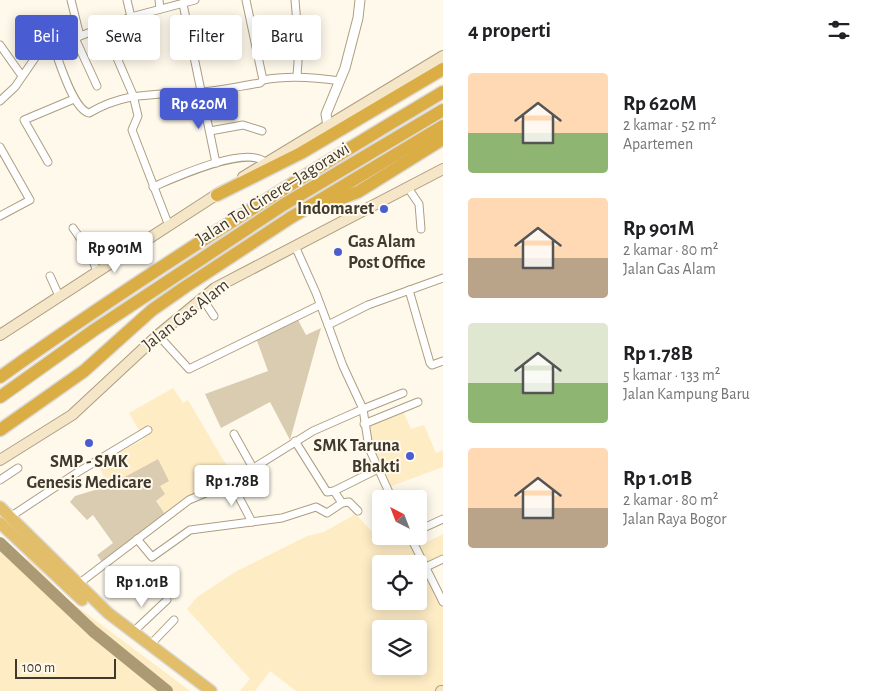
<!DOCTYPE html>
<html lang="id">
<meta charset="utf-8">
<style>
body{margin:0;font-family:"Alegreya Sans",sans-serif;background:#f6f6f6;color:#202124;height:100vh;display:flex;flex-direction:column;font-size:19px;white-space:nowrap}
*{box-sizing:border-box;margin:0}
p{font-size:16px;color:#757577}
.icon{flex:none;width:28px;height:28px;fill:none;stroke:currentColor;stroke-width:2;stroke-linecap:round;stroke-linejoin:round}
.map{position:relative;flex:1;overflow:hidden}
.details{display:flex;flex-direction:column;background:#fff;width:435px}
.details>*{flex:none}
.banner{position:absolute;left:15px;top:15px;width:352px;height:45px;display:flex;gap:10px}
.needle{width:32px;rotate:318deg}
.buttons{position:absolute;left:372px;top:490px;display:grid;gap:10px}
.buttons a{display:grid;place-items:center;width:55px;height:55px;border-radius:5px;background:#fff;box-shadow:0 2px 12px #0003;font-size:25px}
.scale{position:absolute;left:15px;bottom:12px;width:101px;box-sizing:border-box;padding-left:5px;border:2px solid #3f392d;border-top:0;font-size:14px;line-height:18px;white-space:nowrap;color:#3f392d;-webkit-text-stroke:4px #fff9ec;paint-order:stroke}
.price{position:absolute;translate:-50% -42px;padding:0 11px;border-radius:5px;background:#fff;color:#222;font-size:16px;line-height:32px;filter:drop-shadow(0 1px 2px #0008)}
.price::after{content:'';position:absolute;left:50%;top:30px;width:15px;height:11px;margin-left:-8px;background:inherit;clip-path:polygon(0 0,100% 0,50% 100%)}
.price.active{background:#4a5cd1;color:#fff}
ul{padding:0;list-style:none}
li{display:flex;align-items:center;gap:15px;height:125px;padding:0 25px}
li span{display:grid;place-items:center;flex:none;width:140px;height:100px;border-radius:5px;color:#555}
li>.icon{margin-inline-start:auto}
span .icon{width:60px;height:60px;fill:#fffc;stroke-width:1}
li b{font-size:21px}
h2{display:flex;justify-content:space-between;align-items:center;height:60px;padding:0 25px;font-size:21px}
.pill{padding:0 18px;border-radius:5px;background:#fff;box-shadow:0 2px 12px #0003;font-size:18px;line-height:45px}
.pill.active{background:#4a5cd1;color:#fff}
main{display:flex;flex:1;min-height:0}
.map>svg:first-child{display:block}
.built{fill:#feecc5;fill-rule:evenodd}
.green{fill:#daccb0}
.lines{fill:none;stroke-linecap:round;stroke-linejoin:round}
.river{stroke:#ac9a75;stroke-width:12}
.minor-casing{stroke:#ad9e81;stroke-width:9}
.tertiary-casing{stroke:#ad9e81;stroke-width:11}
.secondary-casing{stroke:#ad9e81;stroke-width:12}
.trunk-casing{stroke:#dcdbd9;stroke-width:14}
.motorway-casing{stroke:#dcdbd9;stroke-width:15}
.minor{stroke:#fff;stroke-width:7}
.tertiary{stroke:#fff;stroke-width:9}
.secondary{stroke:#f4e6c7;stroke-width:10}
.trunk{stroke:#e2be6a;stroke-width:11}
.motorway{stroke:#daad45;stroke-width:12}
.poi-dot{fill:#4a5cd1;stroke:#fff9ec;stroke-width:2}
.labels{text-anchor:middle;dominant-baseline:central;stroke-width:4;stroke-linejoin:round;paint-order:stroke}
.street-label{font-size:18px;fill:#3f392d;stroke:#fff9ec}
.poi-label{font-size:18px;font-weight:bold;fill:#3f392d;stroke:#fff9ec;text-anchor:end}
</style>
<main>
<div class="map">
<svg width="443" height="691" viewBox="0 0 443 691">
<rect width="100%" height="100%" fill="#fff9ec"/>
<g class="built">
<polygon points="173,388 183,403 188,400 222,458 236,477 188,497 165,514 156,501 160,486 158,459 108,486 98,464 144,439 129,413"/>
<polygon points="403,411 411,429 424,425 436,453 443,450 443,467 389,487 364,427"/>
<path d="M356,514L372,532L381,528V536H414L419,546L443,534V555L428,564L443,596V691H296L270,671L255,691H240L250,679L187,609L197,597L235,572L307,536L324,532ZM381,564H419V601H381ZM381,629H419V666H381Z"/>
<polygon points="0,550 18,567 28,558 67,599 190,691 0,691"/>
</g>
<g class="green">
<polygon points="297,318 306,335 321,328 290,440 270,402 221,428 205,394 268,371 255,335"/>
<polygon points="158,459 169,481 160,486 165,494 156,501 165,514 102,562 97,555 113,543 93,515 87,520 70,502 75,496 108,486"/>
</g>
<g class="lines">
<polyline class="river" points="0,543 93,631 167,691"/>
<g class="minor-casing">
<g id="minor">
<polyline points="71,0 80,36"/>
<polyline points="127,0 131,17"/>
<polyline points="159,0 160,9"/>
<polyline points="246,0 263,80"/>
<polyline points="295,0 299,47 297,76"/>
<polyline points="183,4 216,163"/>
<polyline points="104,28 133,95 138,116 132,130 169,226"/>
<polyline points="75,38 97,86"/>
<polyline points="0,45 22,76"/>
<path d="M53,45C59,61 73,109 89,113C129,90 156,96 200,92C220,91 240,86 260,83L263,80C289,75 314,77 340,81"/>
<polyline points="0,101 15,87 37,55 45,49 131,17 195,0"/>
<polyline points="210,131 243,125 262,131"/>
<polyline points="0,147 30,200 0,216"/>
<polyline points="48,162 24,120 74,99"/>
<path d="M153,187C174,178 245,145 265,162"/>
<polyline points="408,188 419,204 421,229"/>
<polyline points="73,228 89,251 97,271"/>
<polyline points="295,246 316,293 328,325"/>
<polyline points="50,276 59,296"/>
<polyline points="409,290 430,363 432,365 443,361"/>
<polyline points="202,298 214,316"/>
<polyline points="158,335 189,369 320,305"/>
<polyline points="364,424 418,402"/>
<polyline points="234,434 253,468"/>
<polyline points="295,441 327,492 334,491 378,469"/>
<polyline points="0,480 18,468"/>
<polyline points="231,482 252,522"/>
<polyline points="392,499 369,448 363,409 403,393"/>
<polyline points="342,503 349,502 358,511"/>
<polyline points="10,517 78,472 148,430"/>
<polyline points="419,530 443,519"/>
<polyline points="410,536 443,602"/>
<polyline points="137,539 152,557 190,530 282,518 316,507 327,513 342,503 334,491"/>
<polyline points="424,568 443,559"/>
<polyline points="77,585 189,500 231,482 313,431 363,409 343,366 328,325 368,305 443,278"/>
<polyline points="132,633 167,600"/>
<polyline points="149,646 174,620"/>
</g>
</g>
<g class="tertiary-casing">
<polyline id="tertiary" points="328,126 326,114 345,68 358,18 360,0"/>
</g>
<g class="secondary-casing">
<g id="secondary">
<polyline points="243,177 443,56"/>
<polyline points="0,335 222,191"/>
<polyline points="0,460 72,415 158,335 215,288 443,169"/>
<polyline points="441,691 443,691"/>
</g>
</g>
<g class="trunk-casing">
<g id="trunk">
<polyline points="0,507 108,613 211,691"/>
<polyline points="0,523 82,600"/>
</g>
</g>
<g class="motorway-casing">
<g id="motorway">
<polyline points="217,195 301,153 443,69"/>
<polyline points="319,207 358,192 443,139"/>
<path d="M0,377C143,275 292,182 443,92"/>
<polyline points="0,397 94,330 283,205 443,110"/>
<polyline points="0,430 84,371 152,310 185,287 290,218 443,126"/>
</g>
</g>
<use href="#minor" class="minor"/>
<use href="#tertiary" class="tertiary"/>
<use href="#secondary" class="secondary"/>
<use href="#trunk" class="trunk"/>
<use href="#motorway" class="motorway"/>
</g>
<g class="poi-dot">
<circle cx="384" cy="209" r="5"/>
<circle cx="338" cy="252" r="5"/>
<circle cx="89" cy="443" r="5"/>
<circle cx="410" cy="456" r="5"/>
</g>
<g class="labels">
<g class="street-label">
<text transform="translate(273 194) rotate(-32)">Jalan Tol Cinere–Jagorawi</text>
<text transform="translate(186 315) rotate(-38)">Jalan Gas Alam</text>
</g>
<g class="poi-label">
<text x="374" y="209">Indomaret</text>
<text x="348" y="242" text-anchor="start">Gas Alam<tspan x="348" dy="21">Post Office</tspan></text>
<text x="400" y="446">SMK Taruna<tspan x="400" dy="21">Bhakti</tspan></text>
<text x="89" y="462" text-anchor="middle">SMP - SMK<tspan x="89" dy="21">Genesis Medicare</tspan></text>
</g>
</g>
</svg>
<div class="buttons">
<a><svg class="needle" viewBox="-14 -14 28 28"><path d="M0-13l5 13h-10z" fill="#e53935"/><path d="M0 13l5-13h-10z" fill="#757577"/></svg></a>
<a><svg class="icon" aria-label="locate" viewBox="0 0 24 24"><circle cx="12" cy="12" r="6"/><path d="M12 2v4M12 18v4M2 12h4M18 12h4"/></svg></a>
<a><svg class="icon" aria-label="layers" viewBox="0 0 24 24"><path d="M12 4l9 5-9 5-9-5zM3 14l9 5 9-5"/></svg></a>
</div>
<div class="scale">100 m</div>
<b class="price active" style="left:199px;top:130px">Rp 620M</b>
<b class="price" style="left:115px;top:274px">Rp 901M</b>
<b class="price" style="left:232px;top:507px">Rp 1.78B</b>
<b class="price" style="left:142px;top:608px">Rp 1.01B</b>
<div class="banner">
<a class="pill active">Beli</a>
<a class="pill">Sewa</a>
<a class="pill">Filter</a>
<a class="pill">Baru</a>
</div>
</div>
<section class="details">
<h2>4 properti<svg class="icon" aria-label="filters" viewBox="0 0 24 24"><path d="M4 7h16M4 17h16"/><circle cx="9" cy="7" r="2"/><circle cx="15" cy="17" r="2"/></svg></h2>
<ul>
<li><span style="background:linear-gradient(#ffd9b3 60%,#8fb573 0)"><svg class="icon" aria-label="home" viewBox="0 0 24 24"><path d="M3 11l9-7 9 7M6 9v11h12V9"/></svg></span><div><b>Rp 620M</b><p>2 kamar · 52 m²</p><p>Apartemen</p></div></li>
<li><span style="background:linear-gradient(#ffd9b3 60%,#b9a48a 0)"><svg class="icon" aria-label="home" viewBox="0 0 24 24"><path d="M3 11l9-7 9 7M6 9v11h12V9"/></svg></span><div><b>Rp 901M</b><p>2 kamar · 80 m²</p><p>Jalan Gas Alam</p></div></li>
<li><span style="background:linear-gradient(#dfe7d0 60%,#8fb573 0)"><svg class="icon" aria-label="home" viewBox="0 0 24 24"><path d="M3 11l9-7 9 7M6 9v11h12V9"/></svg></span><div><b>Rp 1.78B</b><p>5 kamar · 133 m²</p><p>Jalan Kampung Baru</p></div></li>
<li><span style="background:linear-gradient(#ffd9b3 60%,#b9a48a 0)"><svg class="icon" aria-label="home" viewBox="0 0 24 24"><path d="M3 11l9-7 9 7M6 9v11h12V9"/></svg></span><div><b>Rp 1.01B</b><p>2 kamar · 80 m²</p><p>Jalan Raya Bogor</p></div></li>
</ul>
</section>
</main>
